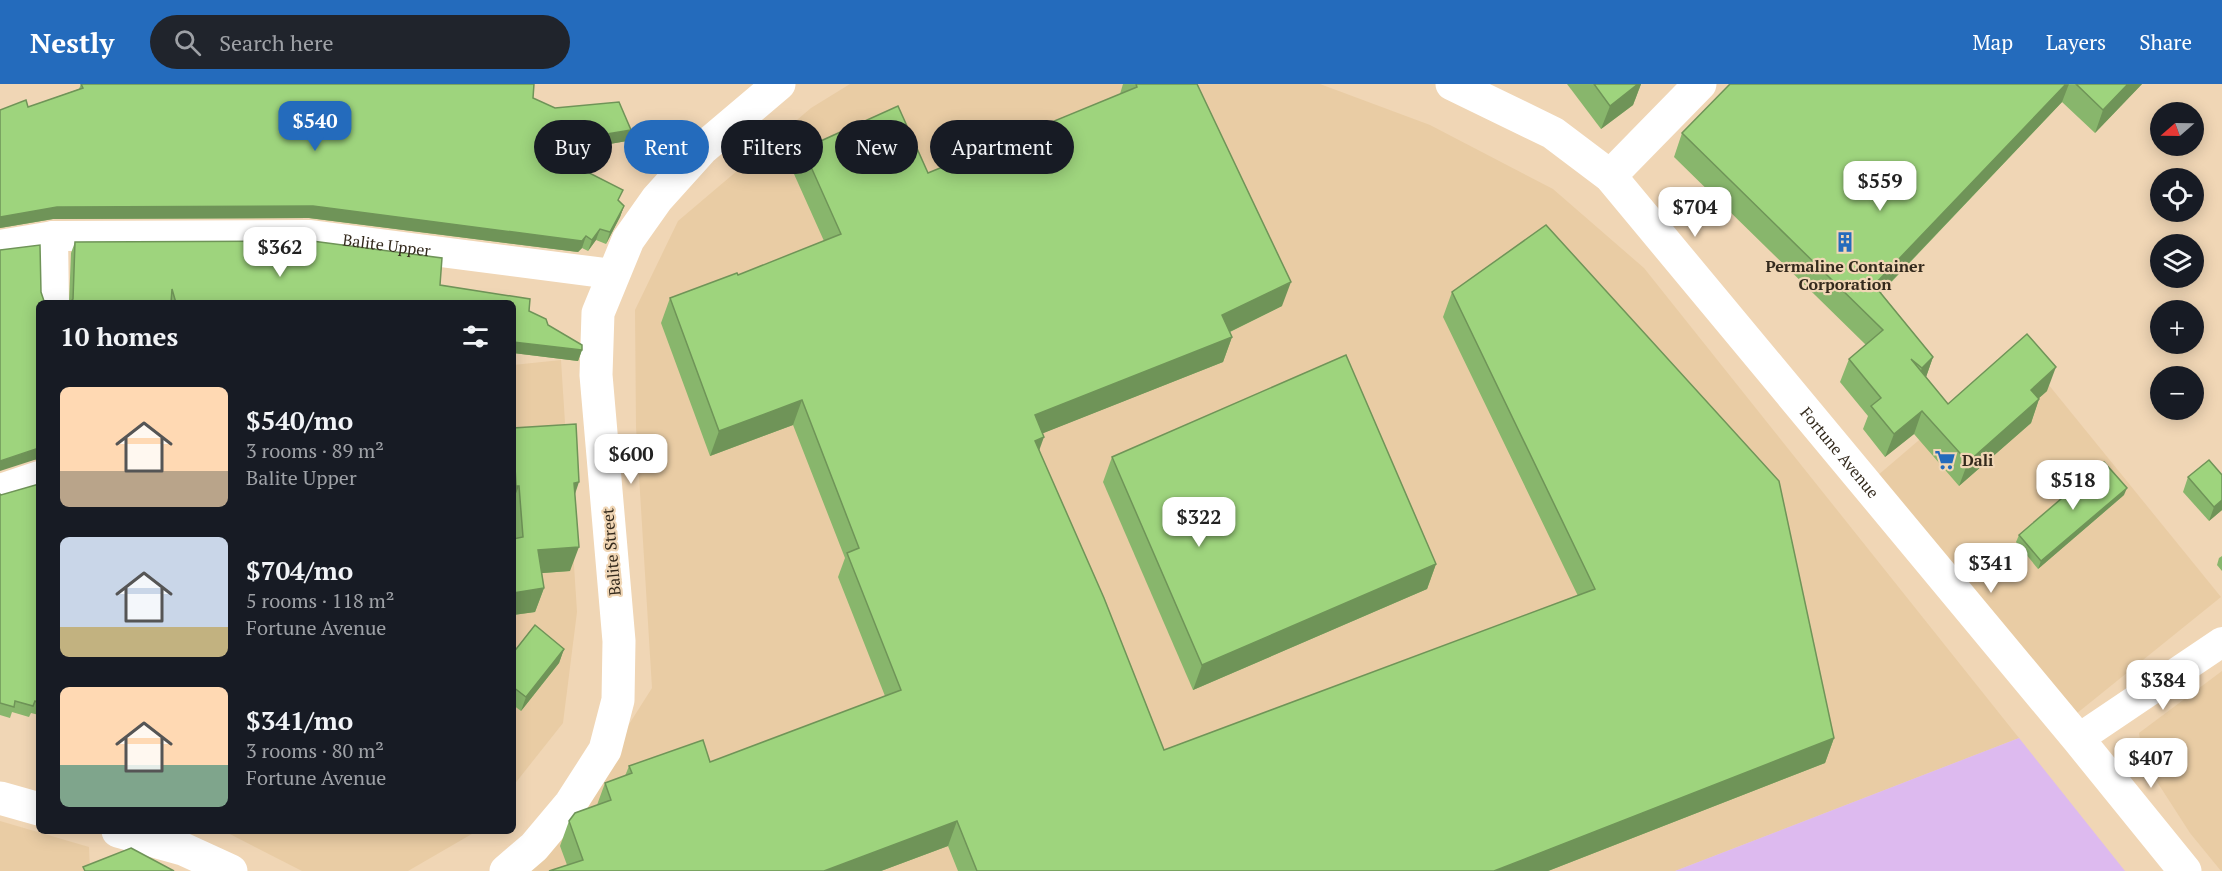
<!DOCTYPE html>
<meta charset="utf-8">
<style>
body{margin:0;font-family:"PT Serif",serif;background:#20242c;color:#f1f3f6;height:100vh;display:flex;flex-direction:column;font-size:22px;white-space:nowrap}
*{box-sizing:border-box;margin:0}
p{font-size:20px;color:#9ea1a6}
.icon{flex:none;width:33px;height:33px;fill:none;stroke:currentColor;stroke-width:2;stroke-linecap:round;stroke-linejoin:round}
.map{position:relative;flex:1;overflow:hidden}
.drawer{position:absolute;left:36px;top:216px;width:480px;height:534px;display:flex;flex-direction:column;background:#171b24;border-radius:9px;box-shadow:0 3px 15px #0003}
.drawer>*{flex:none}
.top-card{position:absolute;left:534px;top:36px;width:570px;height:54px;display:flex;gap:12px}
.needle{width:39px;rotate:250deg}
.buttons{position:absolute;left:2150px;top:18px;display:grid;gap:12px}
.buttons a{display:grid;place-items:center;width:54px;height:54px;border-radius:50%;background:#171b24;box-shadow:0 3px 15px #0003;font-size:30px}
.price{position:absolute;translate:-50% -51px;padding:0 14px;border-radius:12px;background:#fff;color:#222;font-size:20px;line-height:39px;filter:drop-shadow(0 2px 3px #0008)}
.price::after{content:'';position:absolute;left:50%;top:36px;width:18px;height:14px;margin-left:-9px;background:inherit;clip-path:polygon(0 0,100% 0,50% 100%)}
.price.on{background:#246bbc;color:#fff}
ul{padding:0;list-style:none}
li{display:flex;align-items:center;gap:18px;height:150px;padding:0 24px}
li span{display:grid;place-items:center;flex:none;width:168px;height:120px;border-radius:9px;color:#555}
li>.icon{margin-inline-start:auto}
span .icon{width:72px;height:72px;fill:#fffc;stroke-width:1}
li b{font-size:26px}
h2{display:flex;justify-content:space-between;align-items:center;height:72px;padding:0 24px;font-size:26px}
.pill{padding:0 21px;border-radius:27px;background:#171b24;box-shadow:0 3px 15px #0003;font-size:21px;line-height:54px}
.pill.on{background:#246bbc;color:#fff}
header{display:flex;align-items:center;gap:36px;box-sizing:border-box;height:84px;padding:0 30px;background:#246bbc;color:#fff}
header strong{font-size:28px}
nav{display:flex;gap:33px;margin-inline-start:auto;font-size:21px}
.search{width:420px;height:54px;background:#20242c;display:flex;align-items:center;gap:15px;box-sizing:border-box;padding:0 21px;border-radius:33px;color:#9ea1a6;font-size:22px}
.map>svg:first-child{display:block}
.built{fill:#e9cca4}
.green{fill:#ddbaef}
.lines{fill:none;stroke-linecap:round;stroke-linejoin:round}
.minor{stroke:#fff;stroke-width:30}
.tertiary{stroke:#fff;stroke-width:33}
.secondary{stroke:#fff;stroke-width:33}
.wall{fill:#88b66c}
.shaded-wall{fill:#6f9458}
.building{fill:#9ed47d;stroke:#6f9458;stroke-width:1.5}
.labels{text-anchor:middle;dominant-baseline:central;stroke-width:4.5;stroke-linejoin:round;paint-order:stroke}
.street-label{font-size:16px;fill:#342a1d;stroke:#f0d6b5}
.poi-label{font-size:16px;font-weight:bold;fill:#342a1d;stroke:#f0d6b5}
</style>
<header>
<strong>Nestly</strong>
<div class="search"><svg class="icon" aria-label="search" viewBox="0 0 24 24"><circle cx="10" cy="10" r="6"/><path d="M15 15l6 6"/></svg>Search here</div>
<nav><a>Map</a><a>Layers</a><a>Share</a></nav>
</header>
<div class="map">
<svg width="2222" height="787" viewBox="0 0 2222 787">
<rect width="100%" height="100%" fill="#f0d6b5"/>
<g class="built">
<polygon points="850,0 1320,0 1430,41 1553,105 1644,184 2019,654 1675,787 514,787 586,708 652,604 636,343 635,226 678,137 811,24"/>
<polygon points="2022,268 2221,513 2076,630 1877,392"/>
<polygon points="561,276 577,528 563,639 513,702 513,281"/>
<polygon points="2222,587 2222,787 2221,787 2190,749 2143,676 2139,649"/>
<polygon points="0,737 89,763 90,787 0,787"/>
<polygon points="224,747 477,747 408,787 302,787"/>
</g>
<polygon class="green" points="2019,654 2125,787 1675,787"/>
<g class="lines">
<g class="minor">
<polyline points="53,152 54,219"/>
<path id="s1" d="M0,161L53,152L309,151L612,190"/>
<polyline points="0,405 39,392"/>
<polyline points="2078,655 2222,558"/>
</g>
<polyline class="tertiary" points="1610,92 1700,0"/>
<g class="secondary">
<path id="s2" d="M1452,0L1553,49L1610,92L2078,655L2185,787"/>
<polyline points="0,714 39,725"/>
<polyline points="118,747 183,765 231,787"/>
<polyline points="506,787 534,763 571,719 605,666 618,616 619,557 596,291 598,229 628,156 657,115 702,65 779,0"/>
</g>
</g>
<g class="wall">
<polygon points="81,0 534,0 533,14 627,57 598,62 597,66 562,75 624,122 620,133 606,160 596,156 588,167 582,164 578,168 309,134 53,135 0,144 0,26 28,23 79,5"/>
<polygon points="1123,0 1197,0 1282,222 1230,248 1232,253 1223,278 1043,349 1039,366 1164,666 1578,512 1443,233 1452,208 1834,654 1825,679 1548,787 958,787 948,762 881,787 549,787 567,781 560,762 569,737 597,721 605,699 625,692 629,682 710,678 885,612 838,493 845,474 793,341 710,372 661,239 670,214 738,191 824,157 794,90 803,65 928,89 1120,10"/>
<polygon points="1567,0 1641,0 1633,21 1601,45"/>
<polygon points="1730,0 2142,0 2095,49 2062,18 1881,209 1933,273 1926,293 1948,320 2047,307 2039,314 2039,315 2031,339 1959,402 1914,350 1885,373 1863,345 1868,332 1840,298 1849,275 1866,261 1674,73 1682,49"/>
<polygon points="312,157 442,174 440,201 530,215 529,227 546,235 548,241 582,261 582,266 578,277 513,269 513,219 69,219 71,169 75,158"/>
<polygon points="513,344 575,410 570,487 542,489 544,504 535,528 513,531"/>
<polygon points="1112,373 1436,480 1427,505 1193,606 1103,398"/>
<polygon points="2188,393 2222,426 2209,437 2183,408"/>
<polygon points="39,400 39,631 31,629 29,633 12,628 10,634 0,631 0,410 1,411"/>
<polygon points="2124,411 2038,485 2016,458 2019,451"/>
<polygon points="2222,472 2222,487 2217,481 2219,474"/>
<polygon points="564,565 559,579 521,627 513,621 513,569"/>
</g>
<g class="shaded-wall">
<polygon points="1638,0 1641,0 1633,21 1601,45 1610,22"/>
<polygon points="2066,0 2069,0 2062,18 1866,224 1874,201"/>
<polygon points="2128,0 2142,0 2095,49 2103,26"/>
<polygon points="631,46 627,57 598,62 597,66 544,80 548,68 600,51"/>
<polygon points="313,122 586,152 582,164 578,168 309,134 53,135 0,144 0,133 57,123"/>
<polygon points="624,122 620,133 606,160 610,148"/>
<polygon points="600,145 596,156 588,167 592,156"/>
<polygon points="1291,198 1282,222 1213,256 1222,231"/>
<polygon points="1232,253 1223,278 1026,356 1035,331"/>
<polygon points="513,258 582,266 578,277 513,269"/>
<polygon points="1933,273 1925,296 1913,307 1922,284"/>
<polygon points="2056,283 2047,307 2022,329 2031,306"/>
<polygon points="2039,315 2031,339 1959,402 1968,378"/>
<polygon points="802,316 793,341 710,372 719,347"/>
<polygon points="1922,327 1914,350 1885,373 1894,350"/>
<polygon points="1044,353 1035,378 1035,357"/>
<polygon points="39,364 39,375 34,376 0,387 0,377"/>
<polygon points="579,398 571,422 574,399"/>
<polygon points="516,402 519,402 513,417 513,410"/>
<polygon points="2127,404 2124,411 2038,485 2041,477"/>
<polygon points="2222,416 2222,426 2209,437 2214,423"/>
<polygon points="579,463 570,487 530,490 538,466"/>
<polygon points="1436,480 1427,505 1193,606 1202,581"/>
<polygon points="544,504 535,528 513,531 513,509"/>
<polygon points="564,565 559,579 521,627 526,613"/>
<polygon points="1834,654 1825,679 1548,787 1494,787"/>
<polygon points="957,737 948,762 881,787 824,787"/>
</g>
<g class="building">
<polygon points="81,0 534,0 533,14 555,24 619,18 631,46 600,51 601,55 548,68 623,106 618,116 624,122 610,148 600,145 592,156 586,152 582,157 313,122 57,123 0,133 0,26 26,16 28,23 83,4"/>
<polygon points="1136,0 1197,0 1291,198 1222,231 1232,253 1035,331 1044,353 1035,357 1104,514 1164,666 1595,505 1452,208 1546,141 1779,397 1834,654 1494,787 977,787 957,737 824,787 549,787 583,776 569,737 575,729 611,716 605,699 632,689 629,682 703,656 710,678 901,606 847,469 859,464 802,316 719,347 670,214 737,189 738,191 841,150 803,65 898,22 928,89 1137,3"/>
<polygon points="1594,0 1638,0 1610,22"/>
<polygon points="1730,0 2066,0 1874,201 1933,273 1922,284 1911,275 1948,320 2027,250 2056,283 2031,306 2039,315 1968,378 1922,327 1894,350 1871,322 1881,314 1849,275 1883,246 1682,49"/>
<polygon points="2076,0 2128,0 2103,26"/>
<polygon points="312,157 442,174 440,201 530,215 529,227 546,235 548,241 582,261 582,266 513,258 513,219 176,219 172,205 171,219 70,219 73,215 75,158"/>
<polygon points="40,161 41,208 44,217 47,219 39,219 39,364 0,377 0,166"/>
<polygon points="1346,271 1436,480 1202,581 1112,373"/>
<polygon points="576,340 579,398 574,399 579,463 538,466 544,504 513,509 513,455 523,453 519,402 516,402 513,344"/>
<polygon points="2209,376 2222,391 2222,416 2214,423 2188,393"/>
<polygon points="2104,378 2127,404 2041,477 2019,451"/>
<polygon points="39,400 39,619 35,617 33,622 15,617 14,623 0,619 0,410 1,411"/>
<polygon points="535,541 564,565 526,613 513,603 513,569"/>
<polygon points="131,764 174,787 85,787 83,783"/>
</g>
<defs>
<g id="building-bare" transform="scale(1.62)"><path d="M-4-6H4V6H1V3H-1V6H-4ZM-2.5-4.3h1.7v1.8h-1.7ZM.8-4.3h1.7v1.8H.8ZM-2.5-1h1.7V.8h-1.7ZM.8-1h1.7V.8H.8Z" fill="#246bbc" stroke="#f0d6b5" stroke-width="2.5" paint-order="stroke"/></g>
<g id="supermarket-bare" transform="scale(1.62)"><path d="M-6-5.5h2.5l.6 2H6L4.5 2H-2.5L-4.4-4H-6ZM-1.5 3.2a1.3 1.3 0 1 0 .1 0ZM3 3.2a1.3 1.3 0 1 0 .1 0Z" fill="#246bbc" stroke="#f0d6b5" stroke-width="2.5" paint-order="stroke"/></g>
</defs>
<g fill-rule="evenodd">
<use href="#building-bare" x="1845" y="158"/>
<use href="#supermarket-bare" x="1945" y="376"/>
</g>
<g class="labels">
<g class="street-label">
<text stroke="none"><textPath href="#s1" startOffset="388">Balite Upper</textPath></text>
<text stroke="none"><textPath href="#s2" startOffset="543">Fortune Avenue</textPath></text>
<text transform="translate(611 468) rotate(-95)">Balite Street</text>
</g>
<g class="poi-label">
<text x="1845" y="182">Permaline Container<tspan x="1845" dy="18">Corporation</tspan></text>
<text x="1962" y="376" text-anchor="start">Dali</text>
</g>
</g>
</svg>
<div class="buttons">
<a><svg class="needle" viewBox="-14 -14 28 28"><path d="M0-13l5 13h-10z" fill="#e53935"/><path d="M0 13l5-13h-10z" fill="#9ea1a6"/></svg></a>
<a><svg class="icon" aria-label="locate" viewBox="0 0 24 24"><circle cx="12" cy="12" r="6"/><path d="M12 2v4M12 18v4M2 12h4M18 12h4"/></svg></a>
<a><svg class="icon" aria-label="layers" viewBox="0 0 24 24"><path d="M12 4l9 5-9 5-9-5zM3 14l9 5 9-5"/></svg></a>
<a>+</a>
<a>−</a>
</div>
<b class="price on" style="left:315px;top:68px">$540</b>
<b class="price" style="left:1880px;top:128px">$559</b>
<b class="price" style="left:1695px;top:154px">$704</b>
<b class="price" style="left:280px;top:194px">$362</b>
<b class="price" style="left:631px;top:401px">$600</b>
<b class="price" style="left:2073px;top:427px">$518</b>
<b class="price" style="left:1199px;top:464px">$322</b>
<b class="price" style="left:1991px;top:510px">$341</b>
<b class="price" style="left:2163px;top:627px">$384</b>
<b class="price" style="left:2151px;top:705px">$407</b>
<div class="top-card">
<a class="pill">Buy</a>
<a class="pill on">Rent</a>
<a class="pill">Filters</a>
<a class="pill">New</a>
<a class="pill">Apartment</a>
</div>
<section class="drawer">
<h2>10 homes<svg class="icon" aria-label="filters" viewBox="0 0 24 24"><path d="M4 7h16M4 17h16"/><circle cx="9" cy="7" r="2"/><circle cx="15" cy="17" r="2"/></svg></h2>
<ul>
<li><span style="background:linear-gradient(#ffd9b3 70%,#b9a48a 0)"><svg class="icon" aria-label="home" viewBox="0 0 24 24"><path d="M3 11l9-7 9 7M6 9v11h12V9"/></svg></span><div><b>$540/mo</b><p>3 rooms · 89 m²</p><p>Balite Upper</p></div></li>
<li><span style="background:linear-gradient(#c9d6e8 75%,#c2b280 0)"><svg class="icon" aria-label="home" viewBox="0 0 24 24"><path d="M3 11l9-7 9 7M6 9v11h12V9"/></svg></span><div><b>$704/mo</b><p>5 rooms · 118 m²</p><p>Fortune Avenue</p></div></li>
<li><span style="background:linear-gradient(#ffd9b3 65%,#7fa58c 0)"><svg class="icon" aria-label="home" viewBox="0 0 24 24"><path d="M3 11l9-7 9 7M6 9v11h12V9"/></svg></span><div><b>$341/mo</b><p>3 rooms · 80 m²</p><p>Fortune Avenue</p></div></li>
</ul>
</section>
</div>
